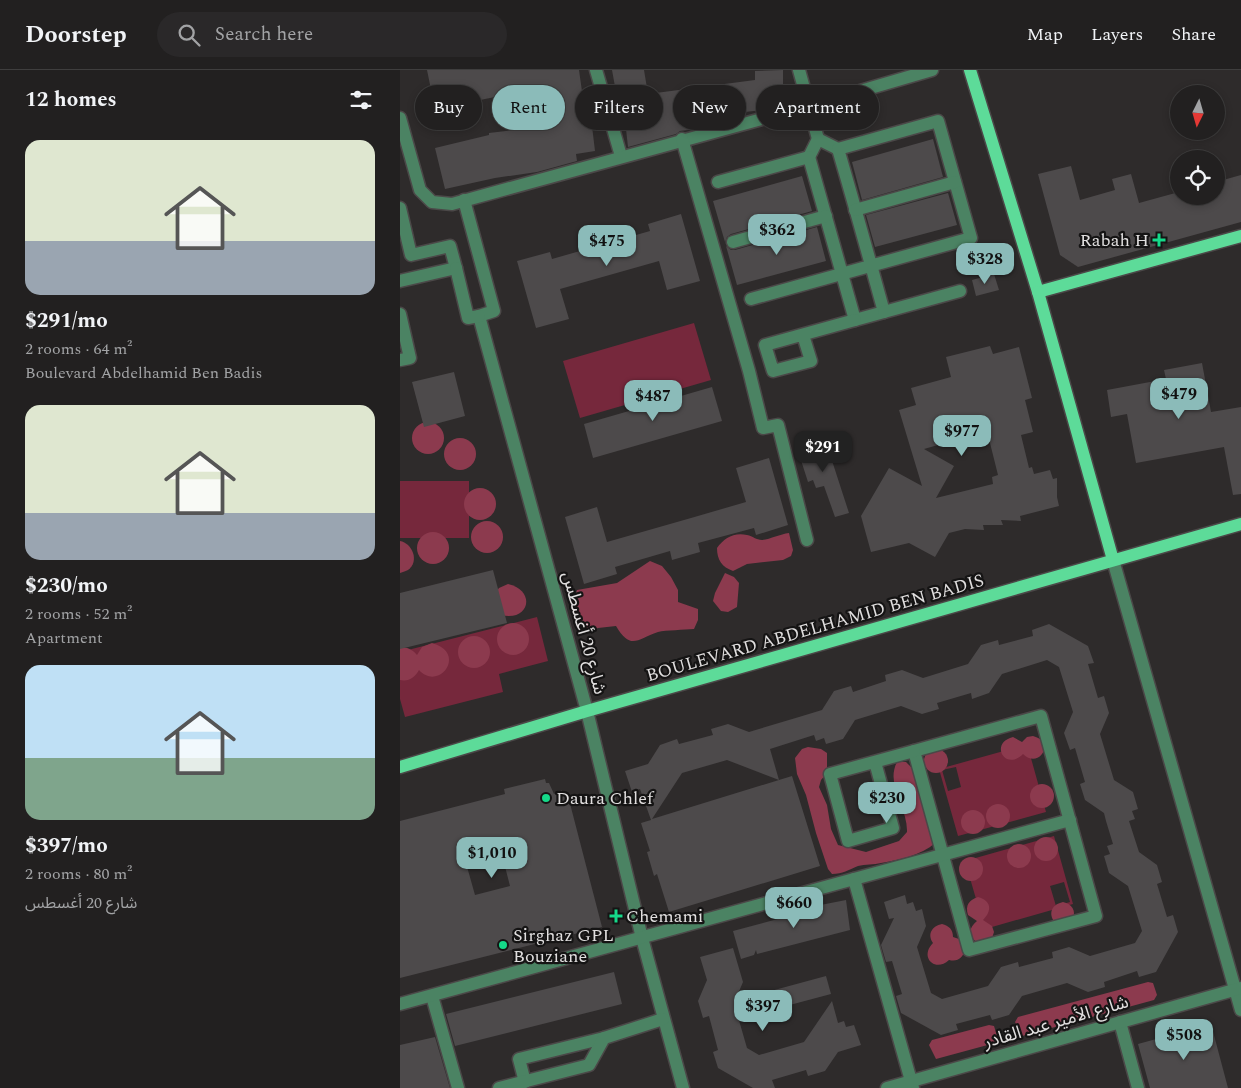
<!DOCTYPE html>
<meta charset="utf-8">
<style>
body{margin:0;font-family:Spectral,"Noto Sans Arabic",serif;background:#2a2829;color:#f1f3f6;height:100vh;display:flex;flex-direction:column;font-size:19px;white-space:nowrap}
*{box-sizing:border-box;margin:0}
p{font-size:16px;color:#a2a3a5}
.icon{flex:none;width:28px;height:28px;fill:none;stroke:currentColor;stroke-width:2;stroke-linecap:round;stroke-linejoin:round}
.map{position:relative;flex:1;overflow:hidden}
.details{display:flex;flex-direction:column;background:#222020;width:400px}
.details>*{flex:none}
.hud{position:absolute;left:15px;top:15px;width:475px;height:45px;display:flex;gap:10px}
.needle{width:32px;rotate:185deg}
.buttons{position:absolute;left:770px;top:15px;display:grid;gap:10px}
.buttons a{display:grid;place-items:center;width:55px;height:55px;border-radius:50%;background:#222020;box-shadow:0 2px 8px #0003,0 0 0 1px #3f3e3e;font-size:25px}
.price{position:absolute;translate:-50% -42px;padding:0 11px;border-radius:10px;background:#8bbbb9;color:#111;font-size:16px;line-height:32px;filter:drop-shadow(0 1px 2px #0008)}
.price::after{content:'';position:absolute;left:50%;top:30px;width:15px;height:11px;margin-left:-8px;background:inherit;clip-path:polygon(0 0,100% 0,50% 100%)}
.price.current{background:#222;color:#fff}
ul{padding:0;list-style:none}
li{display:grid;align-content:center;gap:10px;height:265px;padding:0 25px}
li span{display:grid;place-items:center;height:155px;border-radius:15px;color:#555}
li>.icon{margin-inline-start:auto}
span .icon{width:90px;height:90px;fill:#fffc;stroke-width:1}
li b{font-size:21px}
h2{display:flex;justify-content:space-between;align-items:center;height:60px;padding:0 25px;font-size:21px}
.tag{padding:0 18px;border-radius:22px;background:#222020;box-shadow:0 2px 8px #0003,0 0 0 1px #3f3e3e;font-size:18px;line-height:45px}
.tag.current{background:#8bbbb9;color:#111}
header{display:flex;align-items:center;gap:30px;box-sizing:border-box;height:70px;padding:0 25px;background:#222020;border-bottom:1px solid #3f3e3e}
header strong{font-size:24px}
nav{display:flex;gap:28px;margin-inline-start:auto;font-size:18px}
.search{width:350px;height:45px;background:#2a2829;display:flex;align-items:center;gap:12px;box-sizing:border-box;padding:0 18px;border-radius:28px;color:#a2a3a5;font-size:19px}
main{display:flex;flex:1;min-height:0}
.map>svg:first-child{display:block}
.green{fill:#76283c;fill-rule:evenodd}
.forest{fill:#8c3a4e}
.building{fill:#4d4a4b;fill-rule:evenodd}
.lines{fill:none;stroke-linecap:round;stroke-linejoin:round}
.minor-casing{stroke:#4b4848;stroke-width:15}
.major-casing{stroke:#4b4848;stroke-width:15}
.minor{stroke:#4b8363;stroke-width:12}
.major{stroke:#5ddb99;stroke-width:12}
.poi-dot{fill:#15d989;stroke:#151414;stroke-width:2}
.labels{text-anchor:middle;dominant-baseline:central;stroke-width:4.5;stroke-linejoin:round;paint-order:stroke}
.poi-label{font-size:18px;fill:#e1dfdf;stroke:#151414;text-anchor:start}
.street-label{font-size:18px;fill:#e1dfdf;stroke:#151414}
</style>
<header>
<strong>Doorstep</strong>
<div class="search"><svg class="icon" aria-label="search" viewBox="0 0 24 24"><circle cx="10" cy="10" r="6"/><path d="M15 15l6 6"/></svg>Search here</div>
<nav><a>Map</a><a>Layers</a><a>Share</a></nav>
</header>
<main>
<section class="details">
<h2>12 homes<svg class="icon" aria-label="filters" viewBox="0 0 24 24"><path d="M4 7h16M4 17h16"/><circle cx="9" cy="7" r="2"/><circle cx="15" cy="17" r="2"/></svg></h2>
<ul>
<li><span style="background:linear-gradient(#dfe7d0 65%,#9aa5b1 0)"><svg class="icon" aria-label="home" viewBox="0 0 24 24"><path d="M3 11l9-7 9 7M6 9v11h12V9"/></svg></span><div><b>$291/mo</b><p>2 rooms · 64 m²</p><p>Boulevard Abdelhamid Ben Badis</p></div></li>
<li><span style="background:linear-gradient(#dfe7d0 70%,#9aa5b1 0)"><svg class="icon" aria-label="home" viewBox="0 0 24 24"><path d="M3 11l9-7 9 7M6 9v11h12V9"/></svg></span><div><b>$230/mo</b><p>2 rooms · 52 m²</p><p>Apartment</p></div></li>
<li><span style="background:linear-gradient(#bfe0f5 60%,#7fa58c 0)"><svg class="icon" aria-label="home" viewBox="0 0 24 24"><path d="M3 11l9-7 9 7M6 9v11h12V9"/></svg></span><div><b>$397/mo</b><p>2 rooms · 80 m²</p><p>شارع 20 أغسطس</p></div></li>
</ul>
</section>
<div class="map">
<svg width="841" height="1018" viewBox="0 0 841 1018">
<rect width="100%" height="100%" fill="#2e2b2b"/>
<g class="green">
<polygon points="294,253 311,310 180,348 163,291"/>
<rect x="0" y="411" width="69" height="57"/>
<polygon points="137,547 148,591 99,604 103,622 5,647 0,629 0,582"/>
<path d="M622,676L629,681L646,742L558,766L539,699ZM556,697L561,717L548,721L542,700Z"/>
<path d="M654,766L673,834L592,857L583,853L565,791ZM664,812L670,832L656,836L650,816Z"/>
</g>
<g class="forest">
<circle cx="28" cy="368" r="16"/>
<circle cx="60" cy="384" r="16"/>
<circle cx="80" cy="434" r="16"/>
<circle cx="87" cy="467" r="16"/>
<circle cx="33" cy="478" r="16"/>
<path d="M389,463L393,480L391,486L383,490L347,494L333,501C322,497 317,490 317,478C324,468 334,462 347,465C353,466 356,470 362,470C371,469 380,464 389,463Z"/>
<path d="M0,471C12,473 20,491 8,500C6,501 3,502 0,503Z"/>
<path d="M250,491L262,496L271,507L278,520V532L298,539V550L294,559C284,560 266,560 258,562C237,569 231,581 216,556L198,558L190,561C170,553 171,537 177,520L217,513Z"/>
<polygon points="325,503 334,507 339,513 337,537 328,542 321,541 313,531 315,523"/>
<path d="M108,514C137,521 129,552 101,545L93,527L99,518Z"/>
<circle cx="113" cy="569" r="16"/>
<circle cx="74" cy="582" r="16"/>
<path d="M32,573C68,583 39,622 19,600C15,607 9,612 0,610V578C6,576 13,580 17,585L22,577Z"/>
<path d="M633,666C656,672 639,700 623,684C605,702 589,673 613,667L622,672L627,667Z"/>
<path d="M408,677L421,679L427,683V703L421,710L419,717L427,735L431,759L438,775L466,782L499,771L507,762C508,738 485,715 497,692H506L515,701L526,748L535,773C522,785 499,790 481,793C474,795 465,794 458,796C448,800 443,804 432,804L428,799L416,763L406,725L397,704L395,688L402,679Z"/>
<circle cx="536" cy="691" r="12"/>
<circle cx="642" cy="726" r="12"/>
<circle cx="598" cy="746" r="12"/>
<circle cx="573" cy="752" r="12"/>
<circle cx="646" cy="779" r="12"/>
<circle cx="619" cy="786" r="12"/>
<circle cx="571" cy="799" r="12"/>
<path d="M578,827C592,831 592,841 583,850L592,856L594,862L592,868L576,872C568,864 569,858 577,851L568,845C565,835 569,830 578,827Z"/>
<path d="M663,832C672,834 676,840 673,849L656,854C648,845 650,835 663,832Z"/>
<path d="M542,854C549,856 553,859 553,867L559,869L565,879C563,888 558,892 549,890C535,903 519,887 533,873C527,864 532,856 542,854Z"/>
<polygon points="748,912 753,913 757,925 754,930 622,966 615,952 618,947"/>
<polygon points="589,955 594,956 598,969 595,973 536,989 529,975 532,970"/>
</g>
<g class="building">
<polygon points="27,0 179,0 187,57 192,56 195,81 176,84 177,91 137,102 95,108 45,119 35,78 89,65 89,63 130,58 125,21 35,39"/>
<polygon points="212,0 244,0 248,24 355,10 355,1 383,0 383,35 364,40 295,47 296,59 280,61 276,64 228,77 223,32 218,33"/>
<polygon points="533,69 543,107 462,130 452,92"/>
<polygon points="671,96 680,130 715,120 712,109 731,104 739,133 779,122 779,126 816,126 816,112 841,105 841,152 678,197 660,185 638,104"/>
<polygon points="402,106 412,141 331,164 327,167 325,172 313,131"/>
<polygon points="548,123 557,155 475,177 466,145"/>
<polygon points="281,144 300,211 267,220 259,191 160,219 169,249 136,258 117,191 150,182 152,189 250,161 248,154"/>
<polygon points="417,157 426,191 337,215 326,176 331,180 335,180"/>
<polygon points="594,204 599,220 576,226 572,210"/>
<path d="M590,276L593,284L619,277L632,328L625,330L633,362L621,365L629,398L632,397L634,404L650,400L653,409L657,408V427L659,436L620,446L621,451L601,450L603,455H583L584,460L565,459L549,463L535,487L509,473L471,482L461,446L489,398L522,416L499,340L516,335L511,318L551,307L546,287ZM587,361L598,405L592,407L593,414L536,428L554,396L524,379Z"/>
<polygon points="802,293 811,342 841,337 841,424 833,425 824,377 736,393 727,344 711,347 707,320 766,309 764,300"/>
<polygon points="54,302 65,346 24,357 12,312"/>
<polygon points="312,317 322,351 193,388 184,354"/>
<polygon points="424,366 449,443 435,447 424,416 416,418 413,410 408,412 399,384 404,382 401,374"/>
<polygon points="369,388 388,455 356,465 354,458 298,473 300,482 272,490 270,481 215,497 217,504 184,514 165,447 197,437 207,472 291,448 346,432 336,398"/>
<polygon points="93,500 107,553 0,579 0,523"/>
<path d="M649,554L688,576L694,593L688,594L698,628L704,626L709,643L700,664L714,710L733,722L738,739L732,741L735,749L729,751L739,782L757,795L762,812L757,814L767,847L773,845L778,862L756,902L739,907L737,901L704,912L705,917L688,922L667,913L622,926L609,945L592,950L590,945L556,954L558,960L541,965L501,943L496,926L502,924L492,891L486,892L481,875L494,848L489,849L484,832L505,825L507,834L513,832L516,841L522,839L526,856L517,877L531,923L542,929L588,916L601,897L618,892L619,897L653,888L652,882L669,877L690,886L735,873L742,861L728,816L709,803L704,786L710,784L707,776L713,774L706,751L704,743L685,730L680,714L685,712L675,678L670,680L664,663L673,642L659,597L647,590L602,604L589,623L572,629L571,623L537,633L539,639L522,644L501,636L455,650L443,669L426,674L424,668L416,671L414,665L370,679L379,710L392,706L420,796L269,842L257,804L254,806L247,782L250,781L241,753L251,750L240,719L232,722L225,701L248,694L260,675L277,669L279,674L313,665L311,659L328,654L349,662L399,647L422,640L434,621L451,616L453,622L486,611L485,605L502,600L523,608L568,594L581,575L598,570L599,575L633,566L632,560ZM327,690L379,710L252,749L282,703Z"/>
<path d="M145,709L146,713H149L154,724L162,720V723L167,722L202,857L0,908V751L105,724L104,719ZM100,777L110,816L75,825L64,786Z"/>
<polygon points="446,830 450,860 357,884 356,880 354,885 341,889 333,861 396,844 395,840"/>
<polygon points="333,878 343,912 334,933 347,978 359,985 404,972 432,931 438,953 444,951 446,957 454,955 461,975 438,982 425,1001 408,1006 406,1000 372,1010 375,1018 353,1018 318,998 313,982 318,980 309,946 303,948 298,931 307,910 300,887"/>
<polygon points="214,902 222,934 55,976 46,944"/>
<polygon points="426,906 431,924 371,940 367,922"/>
<polygon points="811,954 828,1018 750,1018 738,974"/>
<polygon points="35,967 50,1018 0,1018 0,975"/>
</g>
<g class="lines">
<g class="minor-casing">
<g id="minor">
<polyline points="196,0 221,86"/>
<polyline points="399,0 418,69"/>
<polyline points="0,48 20,120 32,132 52,134 409,36 532,0"/>
<polyline points="282,69 349,301 363,358 378,355 407,470"/>
<polyline points="409,87 418,69 438,79"/>
<path d="M318,112L409,87L455,250L484,242C469,188 454,133 438,79L538,51L571,168C498,188 425,209 351,229"/>
<polyline points="64,130 94,241 79,246 187,641 242,868 283,1018"/>
<polyline points="0,138 11,185 50,176 56,198 0,211"/>
<polyline points="455,140 555,112"/>
<polyline points="333,172 426,146"/>
<polyline points="56,198 68,248 79,246"/>
<polyline points="484,242 560,221"/>
<polyline points="0,244 10,288 0,290"/>
<polyline points="403,265 411,291 373,301 365,275 455,250"/>
<polyline points="713,490 841,940"/>
<polygon points="641,646 696,846 569,880 514,681"/>
<polyline points="475,692 493,758 448,771 430,704 514,681"/>
<polyline points="454,809 670,750"/>
<polyline points="32,926 58,1018"/>
<polyline points="0,934 454,809 513,1018"/>
<polyline points="720,952 738,1018"/>
<polyline points="125,1012 119,989 204,968"/>
<polyline points="99,1018 189,995 204,968 263,949"/>
<polyline points="487,1018 841,918"/>
</g>
</g>
<g class="major-casing">
<g id="major">
<polyline points="570,0 638,222 841,166"/>
<polyline points="638,222 713,490"/>
<polyline points="0,697 187,641 841,454"/>
</g>
</g>
<use href="#minor" class="minor"/>
<use href="#major" class="major"/>
</g>
<g class="poi-dot">
<path d="M756.5 162.5h5v5h5v5h-5v5h-5v-5h-5v-5h5z"/>
<circle cx="146" cy="728" r="5"/>
<path d="M213.5 838.5h5v5h5v5h-5v5h-5v-5h-5v-5h5z"/>
<circle cx="103" cy="875" r="5"/>
</g>
<g class="labels">
<g class="poi-label">
<text x="749" y="170" text-anchor="end">Rabah H</text>
<text x="156" y="728">Daura Chlef</text>
<text x="226" y="846">Chemami</text>
<text x="113" y="865">Sirghaz GPL<tspan x="113" dy="21">Bouziane</tspan></text>
</g>
<g class="street-label">
<text transform="translate(415 558) rotate(-16)">BOULEVARD ABDELHAMID BEN BADIS</text>
<text transform="translate(184 563) rotate(75)">شارع 20 أغسطس</text>
<text transform="translate(656 952) rotate(-16)">شارع الأمير عبد القادر</text>
</g>
</g>
</svg>
<div class="buttons">
<a><svg class="needle" viewBox="-14 -14 28 28"><path d="M0-13l5 13h-10z" fill="#e53935"/><path d="M0 13l5-13h-10z" fill="#a2a3a5"/></svg></a>
<a><svg class="icon" aria-label="locate" viewBox="0 0 24 24"><circle cx="12" cy="12" r="6"/><path d="M12 2v4M12 18v4M2 12h4M18 12h4"/></svg></a>
</div>
<b class="price" style="left:377px;top:186px">$362</b>
<b class="price" style="left:207px;top:197px">$475</b>
<b class="price" style="left:585px;top:215px">$328</b>
<b class="price" style="left:779px;top:350px">$479</b>
<b class="price" style="left:253px;top:352px">$487</b>
<b class="price" style="left:562px;top:387px">$977</b>
<b class="price current" style="left:423px;top:403px">$291</b>
<b class="price" style="left:487px;top:754px">$230</b>
<b class="price" style="left:92px;top:809px">$1,010</b>
<b class="price" style="left:394px;top:859px">$660</b>
<b class="price" style="left:363px;top:962px">$397</b>
<b class="price" style="left:784px;top:991px">$508</b>
<div class="hud">
<a class="tag">Buy</a>
<a class="tag current">Rent</a>
<a class="tag">Filters</a>
<a class="tag">New</a>
<a class="tag">Apartment</a>
</div>
</div>
</main>
